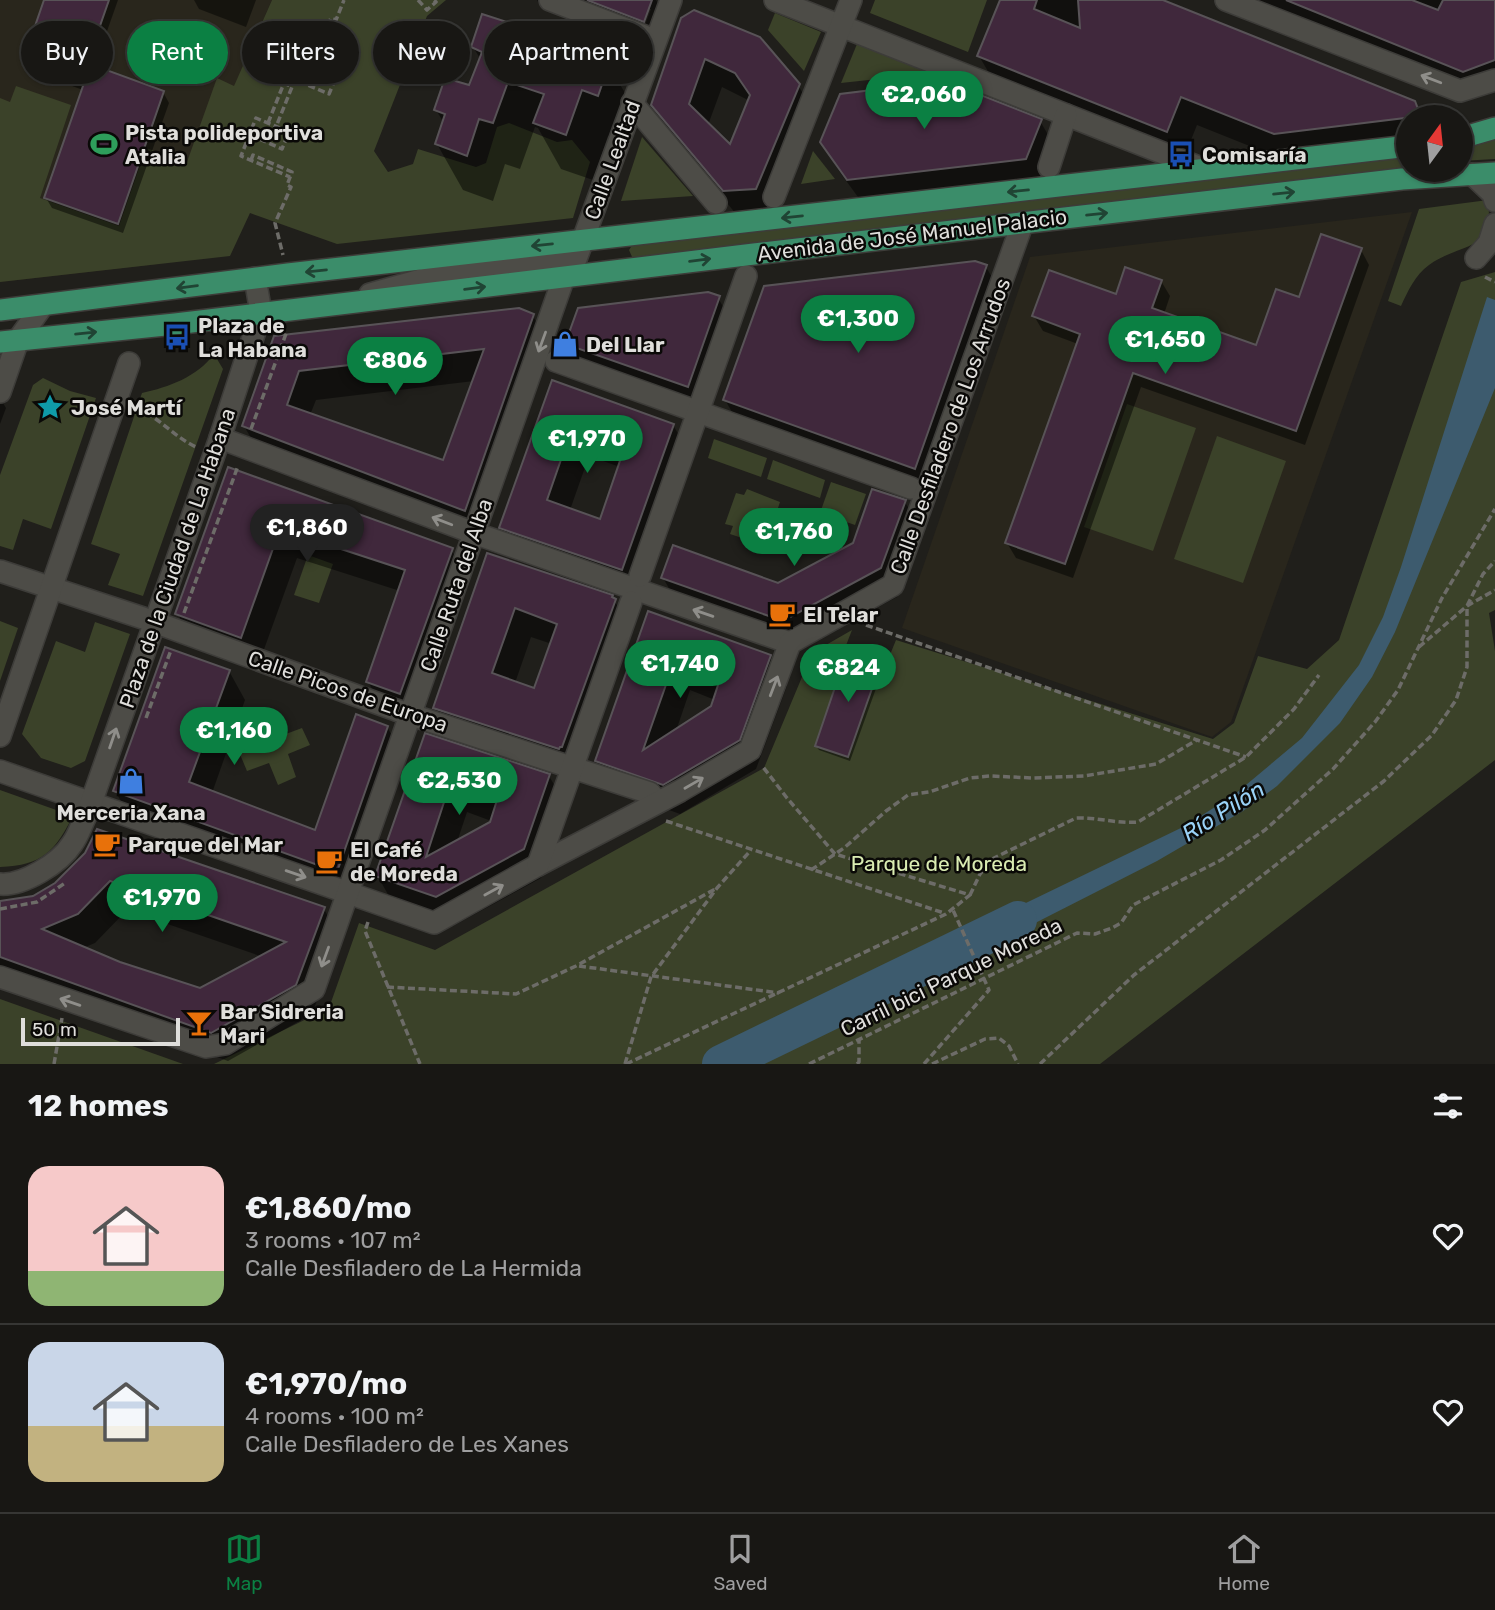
<!DOCTYPE html>
<meta charset="utf-8">
<style>
body{margin:0;font-family:Rubik,sans-serif;background:#21201d;color:#f1f3f6;height:100vh;display:flex;flex-direction:column;font-size:26px;white-space:nowrap}
*{box-sizing:border-box;margin:0}
p{font-size:23px;color:#9f9fa0}
.icon{flex:none;width:38px;height:38px;fill:none;stroke:currentColor;stroke-width:2;stroke-linecap:round;stroke-linejoin:round}
.map{position:relative;height:1064px;overflow:hidden}
.details{display:flex;flex-direction:column;background:#181714;flex:1}
.details>*{flex:none}
.hud{position:absolute;left:21px;top:21px;width:700px;height:63px;display:flex;gap:14px}
.needle{width:46px;rotate:15deg}
.buttons{position:absolute;left:1396px;top:105px;display:grid;gap:14px}
.buttons a{display:grid;place-items:center;width:77px;height:77px;border-radius:50%;background:#181714;box-shadow:0 2px 5px #0004,0 0 0 2px #363634;font-size:35px}
.scale{position:absolute;left:21px;bottom:18px;width:159px;box-sizing:border-box;padding-left:7px;border:4px solid #dfdedb;border-top:0;font-size:19px;line-height:24px;white-space:nowrap;color:#dfdedb;-webkit-text-stroke:5px #0a0907;paint-order:stroke}
.price{position:absolute;translate:-50% -60px;padding:0 16px;border-radius:24px;background:#0b8043;color:#fff;font-size:23px;line-height:46px;filter:drop-shadow(0 2px 4px #0008)}
.price::after{content:'';position:absolute;left:50%;top:42px;width:21px;height:16px;margin-left:-10px;background:inherit;clip-path:polygon(0 0,100% 0,50% 100%)}
.price.active{background:#222;color:#fff}
ul{padding:0;list-style:none}
li{display:flex;align-items:center;gap:21px;height:175px;padding:0 28px}
li+li{border-top:2px solid #363634}
li span{display:grid;place-items:center;flex:none;width:196px;height:140px;border-radius:21px;color:#555}
li>.icon{margin-inline-start:auto}
span .icon{width:84px;height:84px;fill:#fffc;stroke-width:1}
li b{font-size:30px}
h2{display:flex;justify-content:space-between;align-items:center;height:84px;padding:0 28px;font-size:30px}
.chip{padding:0 24px;border-radius:32px;background:#181714;box-shadow:0 2px 5px #0004,0 0 0 2px #363634;font-size:24px;line-height:63px}
.chip.active{background:#0b8043;color:#fff}
.tab-bar{display:flex;justify-content:space-around;align-items:center;height:98px;border-top:2px solid #363634;background:#181714;font-size:19px;color:#9f9fa0}
.tab-bar a{display:grid;justify-items:center;gap:4px}
.tab-bar .active{color:#0b8043}
.map>svg:first-child{display:block}
.built{fill:#29261c}
.green{fill:#3b4229}
.water{fill:#3d5b6e}
.shadow{fill:#0007;fill-rule:evenodd}
.lines{fill:none;stroke-linecap:round;stroke-linejoin:round}
.river{stroke:#3d5b6e;stroke-width:38}
.building{fill:#40283c;stroke:#585357;stroke-width:2;fill-rule:evenodd}
.minor-casing{stroke:#3d3c39;stroke-width:24}
.major-casing{stroke:#3d3c39;stroke-width:24}
.path{stroke:#6d6c68;stroke-width:3.5;stroke-dasharray:7 3.5;stroke-linecap:butt}
.minor{stroke:#4d4c47;stroke-width:21}
.major{stroke:#3b8d6a;stroke-width:21}
.oneway{stroke:#8f8e8a}
.oneway2{stroke:#204434}
.labels{text-anchor:middle;dominant-baseline:central;stroke-width:5;stroke-linejoin:round;paint-order:stroke}
.poi-label{font-size:21px;font-weight:bold;fill:#dfdedb;stroke:#0a0907;text-anchor:start}
.street-label{font-size:21px;fill:#dfdedb;stroke:#0a0907}
.park-label{font-size:21px;fill:#daecb2;stroke:#0a0907}
.water-label{font-size:23px;font-style:italic;fill:#9ad2f7;stroke:#0a0907}
</style>
<div class="map">
<svg width="1495" height="1064" viewBox="0 0 1495 1064">
<rect width="100%" height="100%" fill="#201f1b"/>
<g class="built">
<polygon points="0,0 272,0 158,264 0,282"/>
<polygon points="1412,212 1231,722 1212,737 902,628 1030,257"/>
</g>
<g class="green">
<polygon points="272,0 446,0 427,16 374,151 388,172 413,164 418,149 476,167 486,163 497,127 509,123 557,142 572,140 590,162 573,218 337,244 250,213 230,256 0,282 0,98 10,102 16,86 71,105 40,198 119,226 146,148 187,162 217,78 234,86"/>
<polygon points="875,0 987,0 968,52 870,13"/>
<polygon points="775,13 821,32 804,71 768,30"/>
<polygon points="857,44 933,73 841,83"/>
<polygon points="642,137 693,196 621,201"/>
<polygon points="1495,139 1495,159 1461,161 1461,148"/>
<polygon points="813,151 835,179 801,184"/>
<polygon points="1409,154 1409,168 658,258 633,259 629,250 633,244"/>
<path d="M1488,200C1495,254 1460,242 1429,265C1415,275 1408,291 1401,306L1388,301L1419,209Z"/>
<polygon points="1495,272 1495,610 1489,613 1495,651 1495,760 1100,1064 214,1064 329,1008 359,923 435,950 764,768 812,653 852,630 845,648 887,662 896,640 1213,739 1234,723 1258,656 1307,669 1339,640 1461,282"/>
<path d="M214,354L223,369L143,596L108,585L120,554L91,544L142,393C169,387 197,377 214,354Z"/>
<polygon points="43,378 70,391 96,398 51,529 23,519 13,550 0,546 0,475 33,385"/>
<polygon points="1127,404 1196,428 1153,551 1084,527"/>
<polygon points="1217,436 1286,461 1243,583 1174,559"/>
<polygon points="714,439 767,458 761,477 708,458"/>
<polygon points="773,460 825,480 820,498 767,479"/>
<polygon points="831,482 866,494 855,525 820,513"/>
<polygon points="747,489 780,502 778,508 784,510 774,542 767,539 763,545 730,534 733,526 725,524 736,493 744,495"/>
<polygon points="308,555 333,564 319,603 294,595"/>
<polygon points="0,621 18,628 0,681"/>
<polygon points="95,622 130,634 85,761 71,768 41,758 22,734 56,641 85,652"/>
<polygon points="266,717 275,738 302,728 310,745 288,754 296,777 278,785 269,763 247,771 239,752 257,745 249,724"/>
<path d="M0,790L73,816C54,852 43,865 0,867Z"/>
<polygon points="0,999 183,1064 0,1064"/>
</g>
<polygon class="water" points="1487,297 1495,300 1495,388 1395,632 1372,677 1340,723 1277,786 1243,811 1157,861 978,952 968,931 1185,826 1234,795 1302,738 1359,665 1383,617 1401,567"/>
<g class="shadow">
<polygon points="46,0 118,0 94,68 163,92 169,103 123,233 52,208 46,198 83,90 31,71 25,61"/>
<polygon points="194,0 256,0 246,27 199,9"/>
<path d="M537,0H656L670,24L661,49L541,7ZM647,9H651L643,30L640,28Z"/>
<polygon points="1002,0 1159,0 1414,102 1423,117 1409,117 1409,148 1292,163 1197,125 1183,160 996,85 979,56"/>
<polygon points="1240,0 1495,0 1495,89 1478,95"/>
<path d="M683,19L798,85L815,114L772,218L741,220L670,134L653,105ZM722,87L750,101L730,147L708,125Z"/>
<polygon points="514,27 530,53 573,69 608,64 635,110 625,141 608,136 593,180 561,169 538,128 535,127 520,169 505,164 493,201 463,190 437,144 444,123 436,110 470,87 481,60 473,47"/>
<polygon points="620,43 634,48 636,54 622,49"/>
<polygon points="1040,121 1057,150 1042,188 866,208 839,171 822,142"/>
<polygon points="1361,250 1369,265 1305,445 1141,387 1073,578 1016,558 1007,543 1078,344 1043,331 1034,316 1117,296 1161,281 1170,296 1164,314 1257,347 1300,299"/>
<polygon points="986,267 1003,296 931,497 742,429 725,400"/>
<polygon points="718,298 735,327 704,416 584,373 567,343"/>
<path d="M533,316L549,345L481,540L261,455L244,426L276,337ZM474,381L444,462L310,415L316,400Z"/>
<path d="M553,383L673,425L690,454L638,599L518,557L501,528ZM589,456L620,467L601,522L570,510Z"/>
<polygon points="0,398 6,408 0,424"/>
<polygon points="229,469 451,549 468,579 416,723 385,711 368,682 400,591 297,558 258,666 194,643 177,613"/>
<polygon points="905,502 922,531 897,597 800,649 680,607 663,578 779,585 854,544"/>
<path d="M488,555L614,600L631,629L579,776L452,737L435,708ZM531,637L552,644L536,690L515,683Z"/>
<path d="M649,614L770,657L787,686L756,769L680,814L614,790L597,761ZM690,690L715,700L713,707L676,731Z"/>
<polygon points="880,665 883,669 850,761 819,750 816,746"/>
<polygon points="229,671 245,700 212,793 316,832 387,727 404,756 354,901 132,820 115,791"/>
<path d="M426,735L549,776L566,805L541,878L453,926L394,905L377,875ZM467,812L494,822L457,842Z"/>
<path d="M86,854L324,909L340,938L312,1014L228,1061L0,979V903L34,898L56,885ZM127,910L263,957L200,990L119,963L83,948L95,943Z"/>
</g>
<g class="lines">
<polyline class="river" points="721,1064 1018,920"/>
</g>
<g class="building">
<polygon points="44,0 109,0 87,63 164,91 118,224 44,198 84,83 23,61"/>
<polygon points="587,0 652,0 644,22"/>
<polygon points="1000,0 1037,0 1034,9 1080,28 1078,0 1163,0 1415,101 1418,109 1413,117 1274,134 1181,97 1167,132 977,56"/>
<polygon points="1286,0 1412,0 1438,10 1443,0 1495,0 1495,60 1463,72"/>
<path d="M694,10L760,37L800,84L756,189L723,191L651,105L681,18ZM705,59L735,73L750,95L730,144L689,104Z"/>
<polygon points="482,14 516,25 510,44 572,66 577,51 610,62 598,96 582,90 566,135 533,123 544,94 508,82 493,123 479,119 467,156 435,144 445,114 434,110 445,78 469,85 482,52 471,47"/>
<polygon points="945,81 1042,119 1026,159 847,180 820,142 840,94"/>
<polygon points="1321,234 1362,248 1296,431 1133,373 1065,564 1005,543 1080,334 1032,316 1049,270 1116,294 1125,267 1162,280 1152,308 1256,345 1276,289 1299,297"/>
<polygon points="975,261 987,265 915,469 723,400 764,286"/>
<polygon points="708,292 720,296 688,387 565,344 578,308"/>
<path d="M519,308L534,314L465,511L242,426L274,336ZM484,349L443,460L287,405L299,371Z"/>
<path d="M552,380L674,424L622,570L499,528ZM572,428L625,446L600,519L547,500Z"/>
<polygon points="228,467 453,548 400,694 366,682 405,570 280,529 241,638 175,614"/>
<polygon points="872,489 906,500 881,568 783,621 661,578 673,545 778,583 853,543"/>
<path d="M487,553L613,595L612,597L616,599L562,747H560L559,749L433,708ZM515,608L557,624L534,688L492,673Z"/>
<path d="M648,611L771,655L740,740L663,785L595,761ZM674,662L720,679L711,706L643,750Z"/>
<polygon points="165,647 230,670 189,782 315,830 356,714 388,726 337,872 113,791"/>
<polygon points="847,652 881,663 848,757 815,746"/>
<path d="M425,733L550,774L524,849L436,897L375,876ZM450,784L497,800L490,822L426,857Z"/>
<path d="M97,829L325,907L296,985L211,1033L0,957V901L33,896L55,883L85,853ZM110,881L156,897L286,942L200,988L120,962L42,929L78,914Z"/>
</g>
<g class="lines">
<g class="minor-casing">
<g id="minor">
<polyline points="550,0 655,40"/>
<polyline points="775,0 1201,168"/>
<polyline points="1226,0 1460,91 1495,80"/>
<polyline points="632,103 716,203"/>
<polyline points="1049,167 1066,115"/>
<polyline points="1472,174 1493,194 1495,201"/>
<polyline points="774,197 851,0"/>
<polyline points="1476,258 1489,243 1495,224"/>
<polyline points="370,294 431,277 576,259 671,0"/>
<polyline points="556,361 911,488"/>
<polyline points="0,392 18,340 43,305"/>
<polyline points="220,438 474,533 790,643"/>
<polyline points="0,571 143,618 396,710 650,793 657,802"/>
<polyline points="640,576 746,276"/>
<polyline points="0,736 129,363"/>
<polyline points="0,771 434,923 538,865 680,791 750,750 790,643 893,585 1023,222"/>
<polyline points="91,803 220,438 261,313 255,278"/>
<polyline points="538,865 631,602"/>
<path d="M0,884C23,886 60,863 72,844C78,836 81,826 85,818"/>
<polyline points="0,977 206,1047 225,1044 314,989 564,277"/>
</g>
</g>
<g class="major-casing">
<g id="major">
<polyline points="1461,138 1495,128"/>
<polyline points="0,310 288,274 1409,146"/>
<polyline points="0,342 175,324 754,254 1402,179 1495,173"/>
</g>
</g>
<g class="path">
<polyline points="418,0 427,10 436,2 434,0"/>
<polyline points="311,64 331,18 336,20 344,0"/>
<polyline points="289,85 299,59 337,75 329,94 291,78"/>
<polyline points="268,123 284,83 292,87 276,127"/>
<polyline points="250,135 282,149 289,132 256,118 241,156 290,177"/>
<polyline points="251,160 253,155 292,172 287,185 291,187 275,223 283,255"/>
<polyline points="1485,277 1495,282"/>
<path d="M137,408C160,418 174,437 196,447"/>
<polyline points="251,429 287,331"/>
<polyline points="184,613 238,466"/>
<polyline points="866,625 1246,757"/>
<polyline points="1419,647 1467,606 1495,590"/>
<polyline points="146,718 171,650"/>
<polyline points="666,821 944,913"/>
<polyline points="811,870 844,848 886,811 908,795 929,792 970,778 990,776 1032,778 1084,776 1156,764 1197,740"/>
<path d="M970,895L980,874L994,858L1076,818C1097,817 1117,824 1138,822L1246,757L1294,709L1319,675"/>
<polyline points="0,909 37,902 65,883"/>
<polyline points="368,922 365,931 420,1064"/>
<polyline points="579,966 779,993"/>
<polyline points="387,987 516,994 576,966 717,888"/>
<polyline points="54,1064 62,1018"/>
<polyline points="625,1064 651,977 717,888 751,850"/>
<polyline points="626,1064 946,914 970,895 835,854 787,798 763,767"/>
<polyline points="809,1064 1077,933 1095,934 1112,928 1121,923 1133,905 1221,860 1265,830 1333,769 1375,722 1398,690 1442,598 1495,509"/>
<polyline points="857,1064 859,1062 859,1040"/>
<polyline points="924,1064 989,990 953,910"/>
<polyline points="932,1064 985,1039 999,1038 1009,1046 1018,1064"/>
<polyline points="1040,1064 1134,975 1384,781 1432,735 1456,700 1467,667 1467,606 1483,574 1495,561"/>
</g>
<use href="#minor" class="minor"/>
<use href="#major" class="major"/>
</g>
<defs><path id="oneway-shaft" d="M-6 0H5M1.5-3L5.5 0L1.5 3" fill="none" stroke-width="1.6" stroke-linecap="round" stroke-linejoin="round" transform="scale(1.75)"/></defs>
<g class="oneway">
<use href="#oneway-shaft" transform="translate(1431 79) rotate(-159)"/>
<use href="#oneway-shaft" transform="translate(542 342) rotate(110)"/>
<use href="#oneway-shaft" transform="translate(442 521) rotate(-159)"/>
<use href="#oneway-shaft" transform="translate(703 613) rotate(-161)"/>
<use href="#oneway-shaft" transform="translate(774 686) rotate(-69)"/>
<use href="#oneway-shaft" transform="translate(113 738) rotate(-71)"/>
<use href="#oneway-shaft" transform="translate(694 783) rotate(-30)"/>
<use href="#oneway-shaft" transform="translate(296 874) rotate(19)"/>
<use href="#oneway-shaft" transform="translate(494 890) rotate(-29)"/>
<use href="#oneway-shaft" transform="translate(325 957) rotate(110)"/>
<use href="#oneway-shaft" transform="translate(70 1002) rotate(-161)"/>
</g>
<g class="oneway2">
<use href="#oneway-shaft" transform="translate(1018 191) rotate(174)"/>
<use href="#oneway-shaft" transform="translate(1284 193) rotate(-6)"/>
<use href="#oneway-shaft" transform="translate(1097 214) rotate(-6)"/>
<use href="#oneway-shaft" transform="translate(792 217) rotate(174)"/>
<use href="#oneway-shaft" transform="translate(542 245) rotate(174)"/>
<use href="#oneway-shaft" transform="translate(700 260) rotate(-7)"/>
<use href="#oneway-shaft" transform="translate(316 271) rotate(174)"/>
<use href="#oneway-shaft" transform="translate(187 287) rotate(173)"/>
<use href="#oneway-shaft" transform="translate(475 288) rotate(-7)"/>
<use href="#oneway-shaft" transform="translate(86 333) rotate(-6)"/>
</g>
<defs>
<g id="stadium-bare" transform="scale(2.1)"><path d="M0-5a6.5 5 0 1 0 0 10a6.5 5 0 1 0 0-10ZM-3.5-1.8h7v3.6h-7Z" fill="#2e9e5b" stroke="#0a0907" stroke-width="2.5" paint-order="stroke"/></g>
<g id="bus-bare" transform="scale(2.1)"><path d="M-5-6H5V4H4V6H2V4H-2V6H-4V4H-5ZM-3.5-4V0h7V-4ZM-3.5 1.2v1.5H-2V1.2ZM2 1.2v1.5H3.5V1.2Z" fill="#1a4fb4" stroke="#0a0907" stroke-width="2.5" paint-order="stroke"/></g>
<g id="shop-bare" transform="scale(2.1)"><path d="M-5-2.5h2.3a2.7 3.5 0 0 1 5.4 0H5L5.5 6h-11ZM-1.5-2.5h3a1.5 2.3 0 0 0-3 0Z" fill="#3f7fe0" stroke="#0a0907" stroke-width="2.5" paint-order="stroke"/></g>
<g id="sight-bare" transform="scale(2.1)"><path d="M0-6L1.8-2.2L6-1.7L2.9 1.2L3.7 5.4L0 3.3L-3.7 5.4L-2.9 1.2L-6-1.7L-1.8-2.2Z" fill="#0f9aa8" stroke="#0a0907" stroke-width="2.5" paint-order="stroke"/></g>
<g id="cafe-bare" transform="scale(2.1)"><path d="M-5.5-4.5H6V0H3Q3 3.5 0 3.5H-2.5Q-5.5 3.5-5.5 0ZM3-3.2v2h1.7v-2ZM-6 4.5H4V6H-6Z" fill="#e8710a" stroke="#0a0907" stroke-width="2.5" paint-order="stroke"/></g>
<g id="bar-bare" transform="scale(2.1)"><path d="M-6-5H6L.8 .8V4.5H3.5V6h-7V4.5H-.8V.8Z" fill="#e8710a" stroke="#0a0907" stroke-width="2.5" paint-order="stroke"/></g>
</defs>
<g fill-rule="evenodd">
<use href="#stadium-bare" x="104" y="144"/>
<use href="#bus-bare" x="1181" y="154"/>
<use href="#bus-bare" x="177" y="337"/>
<use href="#shop-bare" x="565" y="344"/>
<use href="#sight-bare" x="50" y="407"/>
<use href="#cafe-bare" x="782" y="614"/>
<use href="#shop-bare" x="131" y="781"/>
<use href="#cafe-bare" x="107" y="844"/>
<use href="#cafe-bare" x="329" y="861"/>
<use href="#bar-bare" x="199" y="1023"/>
</g>
<g class="labels">
<g class="poi-label">
<text x="125" y="132">Pista polideportiva<tspan x="125" dy="24">Atalia</tspan></text>
<text x="1202" y="154">Comisaría</text>
<text x="198" y="325">Plaza de<tspan x="198" dy="24">La Habana</tspan></text>
<text x="586" y="344">Del Llar</text>
<text x="71" y="407">José Martí</text>
<text x="803" y="614">El Telar</text>
<text x="131" y="812" text-anchor="middle">Merceria Xana</text>
<text x="128" y="844">Parque del Mar</text>
<text x="350" y="849">El Café<tspan x="350" dy="24">de Moreda</tspan></text>
<text x="220" y="1011">Bar Sidreria<tspan x="220" dy="24">Mari</tspan></text>
</g>
<g class="street-label">
<text transform="translate(612 160) rotate(-70)">Calle Lealtad</text>
<text transform="translate(912 235) rotate(-7)">Avenida de José Manuel Palacio</text>
<text transform="translate(950 426) rotate(-70)">Calle Desfiladero de Los Arrudos</text>
<text transform="translate(177 558) rotate(-71)">Plaza de la Ciudad de La Habana</text>
<text transform="translate(456 585) rotate(-71)">Calle Ruta del Alba</text>
<text transform="translate(348 691) rotate(19)">Calle Picos de Europa</text>
<text transform="translate(951 977) rotate(-26)">Carril bici Parque Moreda</text>
</g>
<g class="park-label">
<text x="939" y="863">Parque de Moreda</text>
</g>
<g class="water-label">
<text transform="translate(1223 811) rotate(-32)">Río Pilón</text>
</g>
</g>
</svg>
<div class="buttons">
<a><svg class="needle" viewBox="-14 -14 28 28"><path d="M0-13l5 13h-10z" fill="#e53935"/><path d="M0 13l5-13h-10z" fill="#9f9fa0"/></svg></a>
</div>
<div class="scale">50 m</div>
<b class="price" style="left:924px;top:131px">€2,060</b>
<b class="price" style="left:858px;top:355px">€1,300</b>
<b class="price" style="left:1165px;top:376px">€1,650</b>
<b class="price" style="left:395px;top:397px">€806</b>
<b class="price" style="left:587px;top:475px">€1,970</b>
<b class="price active" style="left:307px;top:564px">€1,860</b>
<b class="price" style="left:794px;top:568px">€1,760</b>
<b class="price" style="left:680px;top:700px">€1,740</b>
<b class="price" style="left:848px;top:704px">€824</b>
<b class="price" style="left:234px;top:767px">€1,160</b>
<b class="price" style="left:459px;top:817px">€2,530</b>
<b class="price" style="left:162px;top:934px">€1,970</b>
<div class="hud">
<a class="chip">Buy</a>
<a class="chip active">Rent</a>
<a class="chip">Filters</a>
<a class="chip">New</a>
<a class="chip">Apartment</a>
</div>
</div>
<section class="details">
<h2>12 homes<svg class="icon" aria-label="filters" viewBox="0 0 24 24"><path d="M4 7h16M4 17h16"/><circle cx="9" cy="7" r="2"/><circle cx="15" cy="17" r="2"/></svg></h2>
<ul>
<li><span style="background:linear-gradient(#f6c9c9 75%,#8fb573 0)"><svg class="icon" aria-label="home" viewBox="0 0 24 24"><path d="M3 11l9-7 9 7M6 9v11h12V9"/></svg></span><div><b>€1,860/mo</b><p>3 rooms · 107 m²</p><p>Calle Desfiladero de La Hermida</p></div><svg class="icon" aria-label="heart" viewBox="0 0 24 24"><path d="M12 20l-8-8c-3-5 5-10 8-4 3-6 11-1 8 4z"/></svg></li>
<li><span style="background:linear-gradient(#c9d6e8 60%,#c2b280 0)"><svg class="icon" aria-label="home" viewBox="0 0 24 24"><path d="M3 11l9-7 9 7M6 9v11h12V9"/></svg></span><div><b>€1,970/mo</b><p>4 rooms · 100 m²</p><p>Calle Desfiladero de Les Xanes</p></div><svg class="icon" aria-label="heart" viewBox="0 0 24 24"><path d="M12 20l-8-8c-3-5 5-10 8-4 3-6 11-1 8 4z"/></svg></li>
</ul>
</section>
<nav class="tab-bar">
<a class="active"><svg class="icon" aria-label="map" viewBox="0 0 24 24"><path d="M3 6l6-2 6 2 6-2v14l-6 2-6-2-6 2zM9 4v14M15 6v14"/></svg>Map</a>
<a><svg class="icon" aria-label="saved" viewBox="0 0 24 24"><path d="M7 4h10v16l-5-4-5 4z"/></svg>Saved</a>
<a><svg class="icon" aria-label="home" viewBox="0 0 24 24"><path d="M3 11l9-7 9 7M6 9v11h12V9"/></svg>Home</a>
</nav>
